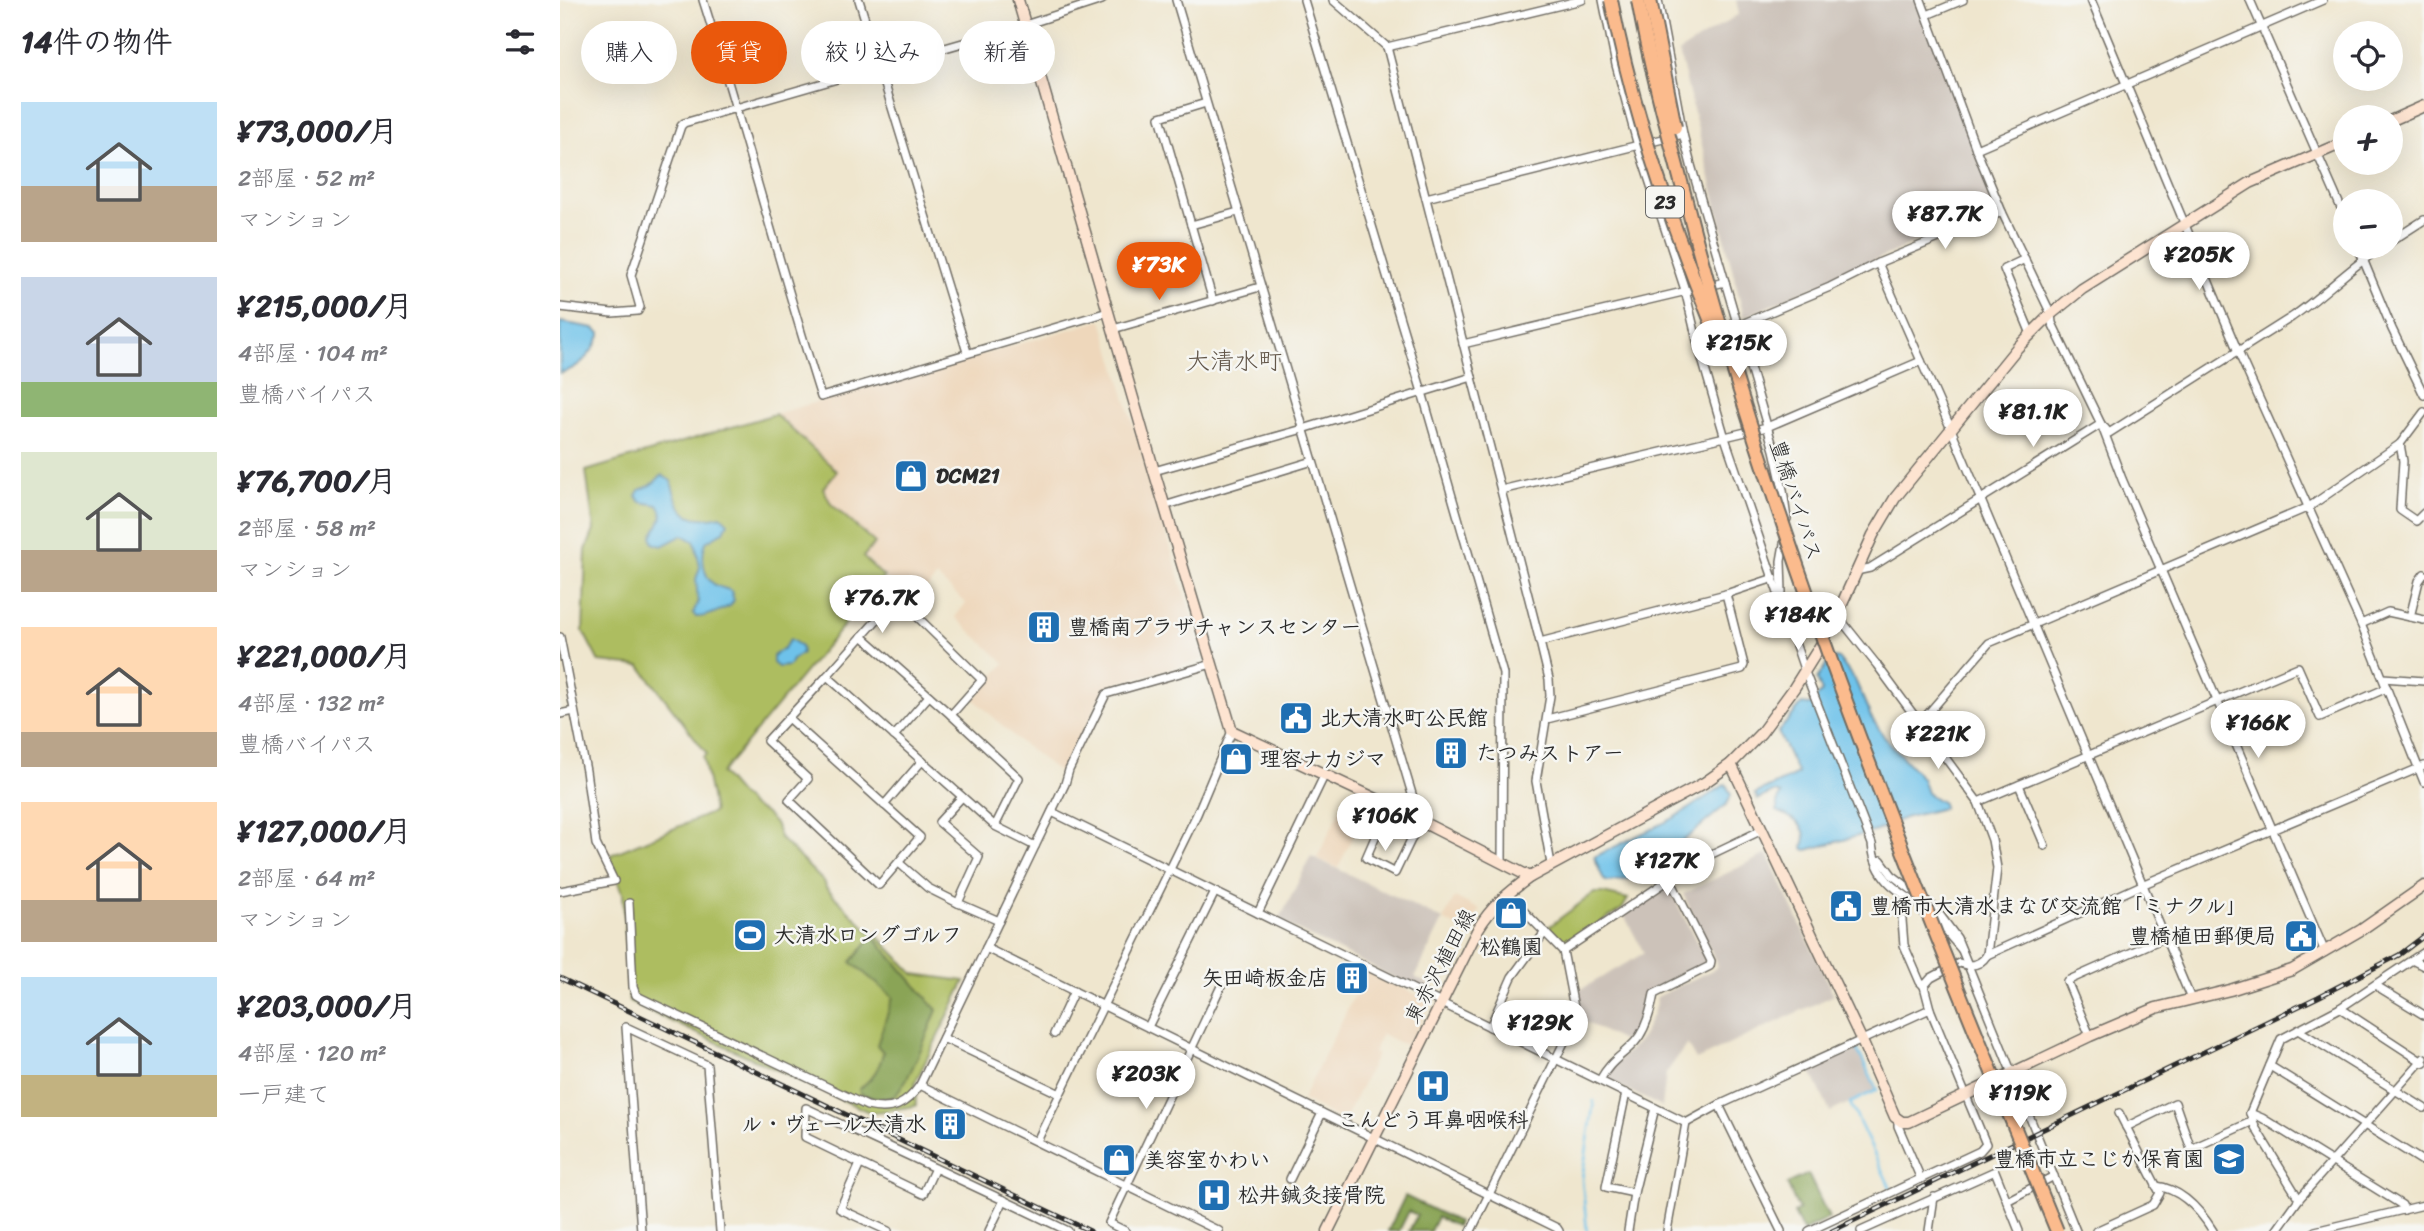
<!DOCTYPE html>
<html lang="ja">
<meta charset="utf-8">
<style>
body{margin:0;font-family:Sriracha,"Klee One",sans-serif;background:#f7f7f7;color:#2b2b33;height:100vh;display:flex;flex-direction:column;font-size:26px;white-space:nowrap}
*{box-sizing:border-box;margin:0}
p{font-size:23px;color:#7c7c81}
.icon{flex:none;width:38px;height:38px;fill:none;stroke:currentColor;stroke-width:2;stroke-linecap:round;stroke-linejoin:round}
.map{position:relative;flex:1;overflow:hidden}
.details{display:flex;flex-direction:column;background:#fff;width:560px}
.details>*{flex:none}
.guide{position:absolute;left:21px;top:21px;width:665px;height:63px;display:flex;gap:14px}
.controls{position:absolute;left:1773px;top:21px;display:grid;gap:14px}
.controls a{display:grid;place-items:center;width:70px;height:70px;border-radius:50%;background:#fff;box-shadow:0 7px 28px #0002;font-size:35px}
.price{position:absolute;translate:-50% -60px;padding:0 16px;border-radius:24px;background:#fff;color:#222;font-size:23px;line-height:46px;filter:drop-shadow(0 2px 4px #0008)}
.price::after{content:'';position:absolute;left:50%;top:42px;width:21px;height:16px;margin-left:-10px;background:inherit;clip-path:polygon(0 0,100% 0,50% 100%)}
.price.current{background:#ea580c;color:#fff}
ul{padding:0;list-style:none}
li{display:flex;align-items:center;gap:21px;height:175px;padding:0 21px}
li span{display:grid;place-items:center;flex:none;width:196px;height:140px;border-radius:0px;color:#555}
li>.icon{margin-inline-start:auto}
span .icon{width:84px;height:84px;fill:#fffc;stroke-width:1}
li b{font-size:30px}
h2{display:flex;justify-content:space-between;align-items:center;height:84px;padding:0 21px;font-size:30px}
.pill{padding:0 24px;border-radius:32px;background:#fff;box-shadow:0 7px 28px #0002;font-size:24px;line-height:63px}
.pill.current{background:#ea580c;color:#fff}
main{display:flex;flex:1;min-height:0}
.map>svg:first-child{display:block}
.built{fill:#eed7bb}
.industrial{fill:#ccc2b9}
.green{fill:#adbd60;stroke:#6c7446;stroke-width:2}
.forest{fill:#8aa456;stroke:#5a6840;stroke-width:2}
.water{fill:#6ec2ea;stroke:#4c768a;stroke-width:2}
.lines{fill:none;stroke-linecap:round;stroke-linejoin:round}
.stream{stroke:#6ec2ea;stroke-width:2.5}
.street-casing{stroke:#706c64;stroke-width:10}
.secondary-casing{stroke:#706c64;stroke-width:13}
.street{stroke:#fff;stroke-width:7}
.secondary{stroke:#fde4d1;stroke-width:10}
.rail-casing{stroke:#2b2b2b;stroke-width:5}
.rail{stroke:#f6f6f2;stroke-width:2.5;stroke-dasharray:8;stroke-linecap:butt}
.highway-bridge-casing{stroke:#706c64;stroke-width:16;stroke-linecap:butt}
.highway-bridge{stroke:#fbbb8d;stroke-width:12}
.labels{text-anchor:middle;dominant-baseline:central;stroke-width:5;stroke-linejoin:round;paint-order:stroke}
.shield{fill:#f6f6f2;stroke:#686867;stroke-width:2}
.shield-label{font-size:19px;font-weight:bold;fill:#2b2b2b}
.poi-label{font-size:21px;font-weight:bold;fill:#2b2b2b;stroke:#f6f6f2;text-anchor:start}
.street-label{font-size:21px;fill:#2b2b2b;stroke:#f6f6f2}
.quarter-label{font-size:24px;fill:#63574a;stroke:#f6f6f2}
</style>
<main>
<section class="details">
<h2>14件の物件<svg class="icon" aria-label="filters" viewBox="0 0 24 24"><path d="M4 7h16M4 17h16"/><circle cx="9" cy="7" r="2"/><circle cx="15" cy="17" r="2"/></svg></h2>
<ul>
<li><span style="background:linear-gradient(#bfe0f5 60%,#b9a48a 0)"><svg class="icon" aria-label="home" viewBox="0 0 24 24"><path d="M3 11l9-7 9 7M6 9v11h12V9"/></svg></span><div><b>¥73,000/月</b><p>2部屋 · 52 m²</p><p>マンション</p></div></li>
<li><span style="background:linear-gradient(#c9d6e8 75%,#8fb573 0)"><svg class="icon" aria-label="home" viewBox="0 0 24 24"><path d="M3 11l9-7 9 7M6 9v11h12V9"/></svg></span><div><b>¥215,000/月</b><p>4部屋 · 104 m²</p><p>豊橋バイパス</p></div></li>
<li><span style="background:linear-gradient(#dfe7d0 70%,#b9a48a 0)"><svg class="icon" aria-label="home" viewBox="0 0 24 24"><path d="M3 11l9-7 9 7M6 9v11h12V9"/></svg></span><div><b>¥76,700/月</b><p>2部屋 · 58 m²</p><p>マンション</p></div></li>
<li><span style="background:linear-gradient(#ffd9b3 75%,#b9a48a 0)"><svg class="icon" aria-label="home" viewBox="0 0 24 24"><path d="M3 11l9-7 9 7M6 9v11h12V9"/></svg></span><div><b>¥221,000/月</b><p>4部屋 · 132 m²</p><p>豊橋バイパス</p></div></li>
<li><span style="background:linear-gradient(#ffd9b3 70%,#b9a48a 0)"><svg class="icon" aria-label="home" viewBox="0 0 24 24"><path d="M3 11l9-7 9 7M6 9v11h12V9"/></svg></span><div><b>¥127,000/月</b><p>2部屋 · 64 m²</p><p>マンション</p></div></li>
<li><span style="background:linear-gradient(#bfe0f5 70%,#c2b280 0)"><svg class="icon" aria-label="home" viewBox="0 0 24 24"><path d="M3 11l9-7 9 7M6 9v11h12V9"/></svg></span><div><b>¥203,000/月</b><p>4部屋 · 120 m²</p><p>一戸建て</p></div></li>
</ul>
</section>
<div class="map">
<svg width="1864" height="1231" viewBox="0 0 1864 1231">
<rect width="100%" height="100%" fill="#f6f6f2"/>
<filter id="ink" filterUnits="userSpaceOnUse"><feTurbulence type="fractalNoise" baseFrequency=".0143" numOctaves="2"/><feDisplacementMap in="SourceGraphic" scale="14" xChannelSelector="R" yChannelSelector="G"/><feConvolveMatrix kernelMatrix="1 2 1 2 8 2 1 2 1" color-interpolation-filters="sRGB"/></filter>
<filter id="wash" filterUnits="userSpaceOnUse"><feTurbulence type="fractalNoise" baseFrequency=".00686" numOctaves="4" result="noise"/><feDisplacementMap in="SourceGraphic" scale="28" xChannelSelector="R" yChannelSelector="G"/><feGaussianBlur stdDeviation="1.57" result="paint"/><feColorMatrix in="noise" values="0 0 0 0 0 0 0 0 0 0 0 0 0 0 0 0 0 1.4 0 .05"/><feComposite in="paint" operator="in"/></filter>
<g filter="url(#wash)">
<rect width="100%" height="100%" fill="#efe6ce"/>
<g class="built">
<polygon points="542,320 644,659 545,687 503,775 459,741 414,699 445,663 395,617 406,603 377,577 363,592 340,591 304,556 315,543 272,504 263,488 278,471 215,414"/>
<polygon points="789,791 810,801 778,868 757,858"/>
<polygon points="895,897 920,910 906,932 883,920"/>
<polygon points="807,970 871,1002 849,1047 822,1034 813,1052 817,1054 784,1121 742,1100"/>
</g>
<g class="industrial">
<polygon points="1176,0 1361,0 1437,207 1184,317 1119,52 1179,14"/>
<polygon points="1207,854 1274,995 1136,1060 1127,1044 1106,1073 1102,1107 1046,1079 1051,1068 1082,1038 1094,1011 1097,997 1156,968 1157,963 1123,894"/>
<polygon points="751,856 883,920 855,977 869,985 865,993 719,921"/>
<polygon points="1107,889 1111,891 1146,961 1145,965 1089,993 1087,1003 1072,1037 1066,1043 1017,1018 1013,994 1084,953 1064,915"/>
<polygon points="1295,1045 1317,1090 1270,1112 1249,1067"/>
</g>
<g class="green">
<polygon points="215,414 277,471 263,488 271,504 315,543 303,557 324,577 161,773 179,794 193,807 205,813 216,825 219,837 265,883 266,888 311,933 318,936 354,974 405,981 355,1083 356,1106 311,1113 69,1002 63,894 50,855 154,812 143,757 147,754 80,666 39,662 23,631 26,550 34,530 26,471"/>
<polygon points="1034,893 1043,893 1068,899 1062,909 1004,945 987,928"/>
</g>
<g class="forest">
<path d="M313,936L377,1010C370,1026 346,1092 332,1097C322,1100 308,1097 300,1093L299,1089C312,1079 320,1069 323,1052L317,1045L333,997L291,962Z"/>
<polygon points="1248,1174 1269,1218 1243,1231 1234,1213 1239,1210 1227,1184"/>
<polygon points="845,1196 898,1222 896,1226 877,1217 870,1231 849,1231 857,1215 849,1211 839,1231 828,1231"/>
</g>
<g class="water">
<path d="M0,322L34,328L40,333V336C31,355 20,368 0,373Z"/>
<path d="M102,475L111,481C118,512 127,524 161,516L168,523L164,531L146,542C141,554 142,577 155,585C160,588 166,588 171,591L174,600L170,606C160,610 146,618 136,617L133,613L138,602L136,579L140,567L135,542L123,535L102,546L93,543L92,536C98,525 107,516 98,505L81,502L76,496L79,490L90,486Z"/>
<polygon points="230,639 241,646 242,653 232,660 229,666 218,667 213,663 213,656 224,648"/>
<path d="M1274,658L1279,659L1296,682L1311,717L1325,738L1362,778L1367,793L1383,803V808L1344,818L1316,831L1247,850L1243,849C1243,845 1245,841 1245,836C1244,823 1227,815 1217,811V803L1221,794L1214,792L1198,799L1195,794L1238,774L1218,732L1242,704L1250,705L1262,692L1257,679L1269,660Z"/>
<polygon points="1166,784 1171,795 1167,804 1115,848 1104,861 1076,878 1048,882 1044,880 1034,857 1114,818"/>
</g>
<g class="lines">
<g class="stream">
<polyline points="1295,1045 1317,1090 1290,1103 1331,1189"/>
<polyline points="1027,1231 1022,1179 1034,1101"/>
</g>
</g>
</g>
<g filter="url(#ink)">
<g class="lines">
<g class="street-casing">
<g id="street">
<path d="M143,0C185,132 219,265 261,397L548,312"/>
<polyline points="299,0 407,352"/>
<polyline points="616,0 860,821 835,873 806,858 829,805"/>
<polyline points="744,0 862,392 943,674 942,862"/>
<polyline points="773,0 827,47 980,642 989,679 990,696 976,781 991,864"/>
<path d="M1043,0L1056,65L1078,146L1125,290L1138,345L1165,438L1245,672L1312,844C1315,878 1337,891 1363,907"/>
<polyline points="1098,0 1123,134 1131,165 1214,450 1223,490 1227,519"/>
<polyline points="1361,0 1416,149 1442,212 1491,314 1492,323 1541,424 1562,479 1765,952"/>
<polyline points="1531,0 1676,347 1801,624 1864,782"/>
<polyline points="1690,0 1785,217"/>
<polyline points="1367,15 1403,0"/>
<polyline points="827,47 1022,0"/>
<polyline points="646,103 600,117 653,301"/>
<polyline points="1416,149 1763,0"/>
<polyline points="866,198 1123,134"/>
<polyline points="631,225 678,212"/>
<polyline points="1830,242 1864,220"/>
<polyline points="1798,247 1832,329 1864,395"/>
<polyline points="1465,259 1444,269 1471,334"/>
<polyline points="1318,263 1391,429 1631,999"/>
<polyline points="0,307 52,313 78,311 80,307 71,275 121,126 124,123 465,25 542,0"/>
<polyline points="1177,326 1270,287 1318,263 1442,212"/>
<polyline points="553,329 700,287"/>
<polyline points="903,344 1165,282"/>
<path d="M1544,427L1549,433L1732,317C1764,295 1790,267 1822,247"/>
<polyline points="1840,444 1843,461 1840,510 1856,521 1864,513"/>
<polyline points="594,471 743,429 912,377"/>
<polyline points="941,490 1207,427 1361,361"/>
<polyline points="604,506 753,461"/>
<polyline points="1296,571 1310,568 1541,424"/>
<polyline points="1222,592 1221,561 1225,538"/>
<polyline points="1277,615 1317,665 1418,802 1432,840 1437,868 1427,955"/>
<polyline points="1850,617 1859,581 1864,574"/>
<polyline points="1801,624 1828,612 1864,620"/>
<polyline points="302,636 391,715"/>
<polyline points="0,637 26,771 36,844 54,881 0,891"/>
<polyline points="980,642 1166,594 1214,578"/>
<polyline points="652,664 546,694 509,770 505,784 360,1085 659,1231"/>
<polyline points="1823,678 1864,681"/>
<polyline points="0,714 14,711"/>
<polyline points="228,718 360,837 319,885 229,800 248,779 207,741 267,676"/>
<polyline points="987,719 1182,669 1184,665 1166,594"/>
<polyline points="1360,723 1429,643 1749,507 1840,444 1864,412"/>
<polyline points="334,736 369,696"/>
<polyline points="1459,785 1485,846"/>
<polyline points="402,797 379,822 419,857 398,903 439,921"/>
<polyline points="1418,802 1738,667 1760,717 1827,688"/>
<polyline points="324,805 362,761"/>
<polyline points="492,812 1126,1123 1159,1105 1370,1009"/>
<polyline points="435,826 459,778 391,715 422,680 337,597 267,676 435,826 475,846"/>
<polyline points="1321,860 1332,875 1374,907 1397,938 1516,1231"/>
<polyline points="339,863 368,888 398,903"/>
<path d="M69,903L73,987L76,995L81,998L307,1106C332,1112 346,1105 360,1085"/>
<polyline points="698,913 765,774"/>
<polyline points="1372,915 1401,949"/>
<polyline points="426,948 997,1228 999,1231"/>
<polyline points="1003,951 1137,861 1202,830"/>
<polyline points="1852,960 1864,966"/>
<polyline points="1815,985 1864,1015"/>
<path d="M1364,986L1371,978L1399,963C1410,967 1420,966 1427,955L1584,884L1864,766"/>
<polyline points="1780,1008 1864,1063"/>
<polyline points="588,1027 655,892"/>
<polyline points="930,1027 952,977 985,932"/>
<polyline points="1738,1030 1864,1108"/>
<polyline points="494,1034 514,991"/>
<polyline points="1530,1036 1507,981 1606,937"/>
<polyline points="383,1038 500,1094"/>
<polyline points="1710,1066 1864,1162"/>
<path d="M1040,1080C1050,1061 1061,1057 1075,1042C1086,1030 1091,1010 1094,994L1150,966L1151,961L1110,879"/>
<polyline points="1066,1093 1046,1187 1074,1193"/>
<polyline points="1159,1105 1221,1231"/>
<polyline points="1690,1113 1702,1118 1842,1205 1844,1210"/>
<polyline points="1338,1121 1338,1126 1361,1179"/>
<polyline points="1566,1127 1615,1103 1631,1149 1693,1121"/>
<polyline points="477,1141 637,814 672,731"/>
<polyline points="300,1164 280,1209 328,1231"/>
<path d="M375,1168L363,1194L245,1137L246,1108C334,1149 421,1189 508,1231"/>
<polyline points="730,1179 762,1113"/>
<path d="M1596,1186C1622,1189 1640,1210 1653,1231"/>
<polyline points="1739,1199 1695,1127 1690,1113 1721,1039 1780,1008 1864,952"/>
<polyline points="1447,1201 1494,1176"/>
<polyline points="81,1231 66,1027 147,1065 160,1231"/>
<polyline points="429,1231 444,1200"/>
<polyline points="565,1231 549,1223 663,982"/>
<polyline points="911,1231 1016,1018 1003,951 947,894"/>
<polyline points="1068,1231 1074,1193 1095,1108"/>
<polyline points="1107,1231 1126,1123"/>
<polyline points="1249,1231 1420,1151 1426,1144 1370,1009 1364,986 1360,982 1344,945 1342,920"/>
<polyline points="1301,1231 1435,1171 1459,1231"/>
<polyline points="1369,1231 1374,1197"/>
<polyline points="1536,1231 1593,1205 1600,1193 1559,1113"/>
<polyline points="1716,1231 1739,1199 1864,1058"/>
<polyline points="1755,1231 1864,1205"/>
</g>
</g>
<g class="secondary-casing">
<g id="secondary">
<polyline points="458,0 594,471 672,731 829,805 970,877"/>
<polyline points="1830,121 1864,106"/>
<polyline points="1171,764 1302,1041 1335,1117 1342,1122 1349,1122 1530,1036 1596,1008 1670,990 1732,970 1801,930 1864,886"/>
<path d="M768,1231L918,929C931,907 949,892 970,877L1144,783L1171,764L1201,733L1234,688L1259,648L1277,615L1313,535L1335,498L1457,348L1491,314L1522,289L1690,183L1785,142"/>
</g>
</g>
<use href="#street" class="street"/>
<use href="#secondary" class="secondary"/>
<g class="rail-casing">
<g id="rail">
<polyline points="0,978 530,1231"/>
<polyline points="1272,1231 1758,997 1839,955 1864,936"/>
</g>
</g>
<use href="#rail" class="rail"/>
<g class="highway-bridge-casing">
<g id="highway-bridge">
<path d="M1051,0C1073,112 1109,219 1152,324"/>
<path d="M1078,0C1092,79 1115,157 1135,235C1226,577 1363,904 1497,1231"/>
<polyline points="1090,0 1115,127"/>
</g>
</g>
<use href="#highway-bridge" class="highway-bridge"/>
</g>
</g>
<defs>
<g id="shop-square" transform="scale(1.75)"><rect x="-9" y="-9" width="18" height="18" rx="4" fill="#1f6fb2" stroke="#f6f6f2"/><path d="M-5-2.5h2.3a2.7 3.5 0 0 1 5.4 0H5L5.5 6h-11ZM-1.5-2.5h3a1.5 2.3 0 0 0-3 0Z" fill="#fff"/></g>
<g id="building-square" transform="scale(1.75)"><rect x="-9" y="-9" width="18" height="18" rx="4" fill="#1f6fb2" stroke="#f6f6f2"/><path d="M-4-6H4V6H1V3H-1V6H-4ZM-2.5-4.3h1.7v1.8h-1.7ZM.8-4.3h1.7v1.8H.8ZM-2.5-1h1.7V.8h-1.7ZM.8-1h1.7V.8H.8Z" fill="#fff"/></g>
<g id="civic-square" transform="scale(1.75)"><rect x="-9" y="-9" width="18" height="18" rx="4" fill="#1f6fb2" stroke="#f6f6f2"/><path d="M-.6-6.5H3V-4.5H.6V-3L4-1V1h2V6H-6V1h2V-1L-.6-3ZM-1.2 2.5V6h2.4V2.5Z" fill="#fff"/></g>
<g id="stadium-square" transform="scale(1.75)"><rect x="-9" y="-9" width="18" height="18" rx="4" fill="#1f6fb2" stroke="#f6f6f2"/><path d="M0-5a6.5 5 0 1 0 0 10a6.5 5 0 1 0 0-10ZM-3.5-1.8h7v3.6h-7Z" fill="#fff"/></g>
<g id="hospital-square" transform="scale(1.75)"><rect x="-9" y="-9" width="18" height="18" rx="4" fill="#1f6fb2" stroke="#f6f6f2"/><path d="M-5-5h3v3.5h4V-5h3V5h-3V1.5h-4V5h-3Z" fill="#fff"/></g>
<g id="school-square" transform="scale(1.75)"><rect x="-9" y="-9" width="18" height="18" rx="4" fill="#1f6fb2" stroke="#f6f6f2"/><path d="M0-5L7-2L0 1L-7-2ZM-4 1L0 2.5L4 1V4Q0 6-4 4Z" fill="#fff"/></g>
</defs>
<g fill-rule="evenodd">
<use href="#shop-square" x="351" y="476"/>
<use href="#building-square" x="484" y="627"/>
<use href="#civic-square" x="736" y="718"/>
<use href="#building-square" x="891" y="753"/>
<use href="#shop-square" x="676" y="759"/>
<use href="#civic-square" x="1286" y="906"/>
<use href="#shop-square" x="951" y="913"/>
<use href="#stadium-square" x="190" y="935"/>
<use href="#civic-square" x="1741" y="936"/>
<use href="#building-square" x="792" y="978"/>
<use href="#hospital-square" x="873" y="1086"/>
<use href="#building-square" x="390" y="1124"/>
<use href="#school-square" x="1669" y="1159"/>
<use href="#shop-square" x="559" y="1160"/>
<use href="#hospital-square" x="654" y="1195"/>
</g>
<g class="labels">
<rect class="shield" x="1086" y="186.5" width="38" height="31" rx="5"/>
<g class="shield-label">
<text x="1105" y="202">23</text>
</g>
<g class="poi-label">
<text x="376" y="476">DCM21</text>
<text x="508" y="627">豊橋南プラザチャンスセンター</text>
<text x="760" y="718">北大清水町公民館</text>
<text x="916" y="753">たつみストアー</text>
<text x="700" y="759">理容ナカジマ</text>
<text x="1310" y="906">豊橋市大清水まなび交流館「ミナクル」</text>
<text x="214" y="935">大清水ロングゴルフ</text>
<text x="1716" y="936" text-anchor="end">豊橋植田郵便局</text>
<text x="951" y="947" text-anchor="middle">松鶴園</text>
<text x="768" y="978" text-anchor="end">矢田崎板金店</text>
<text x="873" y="1120" text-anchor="middle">こんどう耳鼻咽喉科</text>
<text x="366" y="1124" text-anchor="end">ル・ヴェール大清水</text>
<text x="1644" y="1159" text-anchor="end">豊橋市立こじか保育園</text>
<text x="584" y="1160">美容室かわい</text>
<text x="678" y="1195">松井鍼灸接骨院</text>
</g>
<g class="street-label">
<text transform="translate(1236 500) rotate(72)">豊橋バイパス</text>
<text transform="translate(880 966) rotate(-62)">東赤沢植田線</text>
</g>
<g class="quarter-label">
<text x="674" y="361">大清水町</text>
</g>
</g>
</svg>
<div class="controls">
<a><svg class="icon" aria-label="locate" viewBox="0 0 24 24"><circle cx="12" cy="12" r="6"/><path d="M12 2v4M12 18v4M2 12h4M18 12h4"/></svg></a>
<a>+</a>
<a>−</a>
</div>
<b class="price" style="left:1385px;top:251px">¥87.7K</b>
<b class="price" style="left:1639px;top:292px">¥205K</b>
<b class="price current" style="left:599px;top:302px">¥73K</b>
<b class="price" style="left:1179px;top:380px">¥215K</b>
<b class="price" style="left:1473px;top:449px">¥81.1K</b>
<b class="price" style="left:322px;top:635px">¥76.7K</b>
<b class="price" style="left:1238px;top:652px">¥184K</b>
<b class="price" style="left:1698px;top:760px">¥166K</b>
<b class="price" style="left:1378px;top:771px">¥221K</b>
<b class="price" style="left:825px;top:853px">¥106K</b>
<b class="price" style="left:1107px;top:898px">¥127K</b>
<b class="price" style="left:980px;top:1060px">¥129K</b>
<b class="price" style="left:586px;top:1111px">¥203K</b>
<b class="price" style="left:1460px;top:1130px">¥119K</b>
<div class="guide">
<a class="pill">購入</a>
<a class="pill current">賃貸</a>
<a class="pill">絞り込み</a>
<a class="pill">新着</a>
</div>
</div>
</main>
